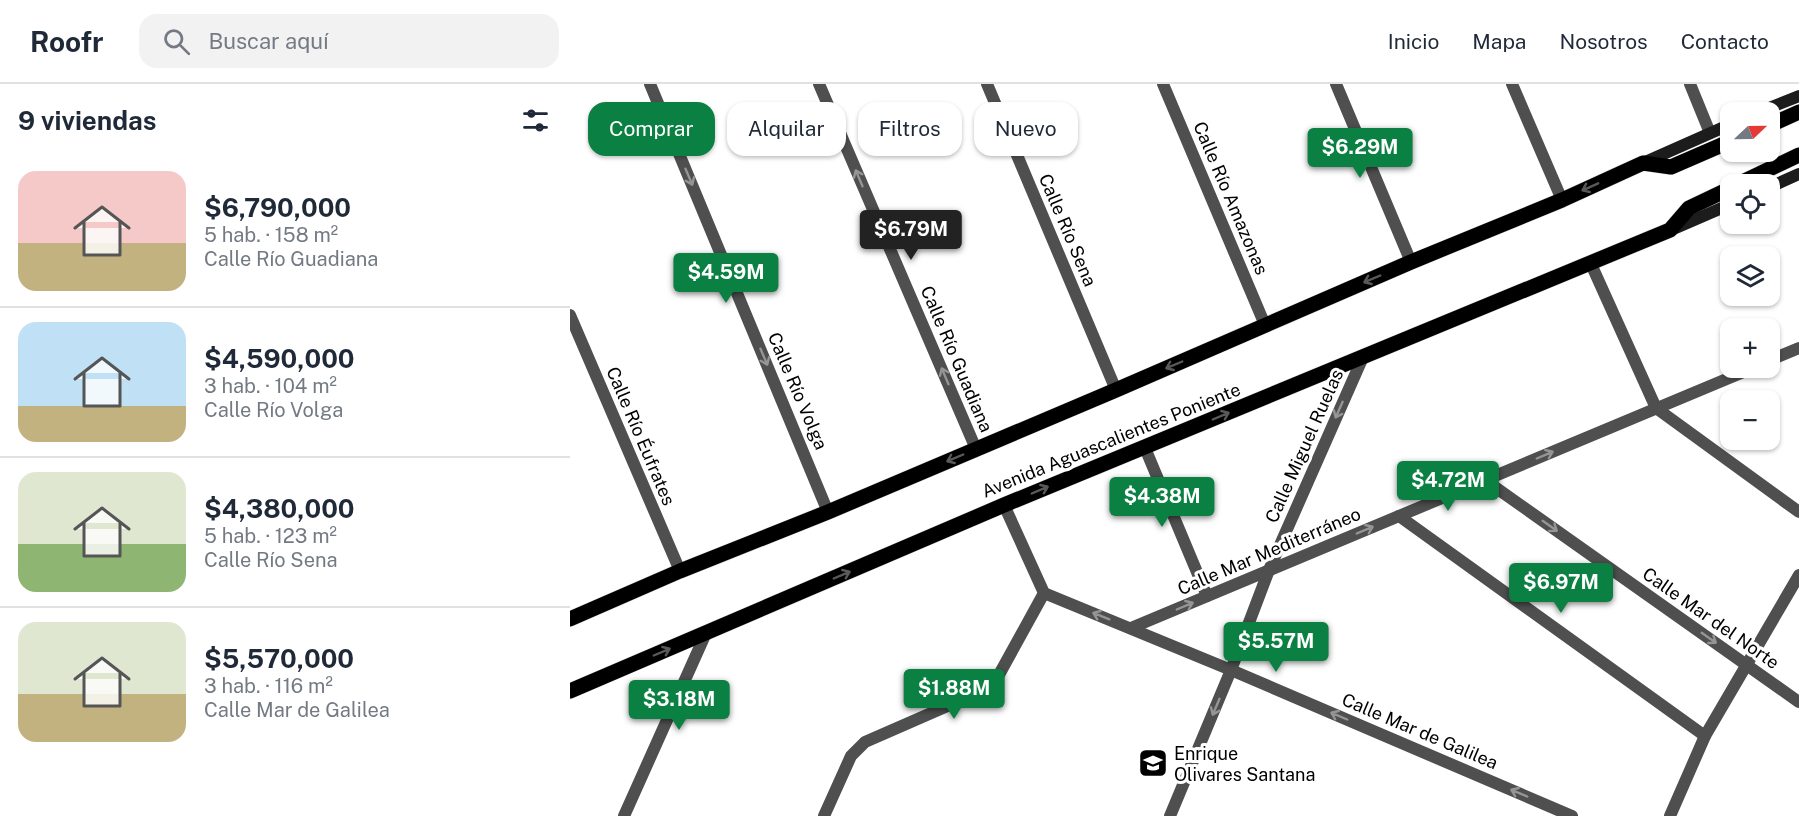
<!DOCTYPE html>
<html lang="es">
<meta charset="utf-8">
<style>
body{margin:0;font-family:"Public Sans",sans-serif;background:#f2f2f3;color:#1f2937;height:100vh;display:flex;flex-direction:column;font-size:22px;white-space:nowrap}
*{box-sizing:border-box;margin:0}
p{font-size:20px;color:#747a83}
.icon{flex:none;width:33px;height:33px;fill:none;stroke:currentColor;stroke-width:2;stroke-linecap:round;stroke-linejoin:round}
.map{position:relative;flex:1;overflow:hidden}
.sheet{display:flex;flex-direction:column;background:#fff;width:570px}
.sheet>*{flex:none}
.hud{position:absolute;left:18px;top:18px;width:570px;height:54px;display:flex;gap:12px}
.needle{width:39px;rotate:68deg}
.fabs{position:absolute;left:1150px;top:18px;display:grid;gap:12px}
.fabs a{display:grid;place-items:center;width:60px;height:60px;border-radius:12px;background:#fff;box-shadow:0 2px 4px #0004;font-size:30px}
.price{position:absolute;translate:-50% -51px;padding:0 14px;border-radius:6px;background:#0b8043;color:#fff;font-size:20px;line-height:39px;filter:drop-shadow(0 2px 3px #0008)}
.price::after{content:'';position:absolute;left:50%;top:36px;width:18px;height:14px;margin-left:-9px;background:inherit;clip-path:polygon(0 0,100% 0,50% 100%)}
.price.on{background:#222;color:#fff}
ul{padding:0;list-style:none}
li{display:flex;align-items:center;gap:18px;height:150px;padding:0 18px}
li+li{border-top:2px solid #e0e1e3}
li span{display:grid;place-items:center;flex:none;width:168px;height:120px;border-radius:18px;color:#555}
li>.icon{margin-inline-start:auto}
span .icon{width:72px;height:72px;fill:#fffc;stroke-width:1}
li b{font-size:26px}
h2{display:flex;justify-content:space-between;align-items:center;height:72px;padding:0 18px;font-size:26px}
.chip{padding:0 21px;border-radius:18px;background:#fff;box-shadow:0 2px 4px #0004;font-size:21px;line-height:54px}
.chip.on{background:#0b8043;color:#fff}
header{display:flex;align-items:center;gap:36px;box-sizing:border-box;height:84px;padding:0 30px;background:#fff;border-bottom:2px solid #e0e1e3}
header strong{font-size:28px}
nav{display:flex;gap:33px;margin-inline-start:auto;font-size:21px}
.search{width:420px;height:54px;background:#f2f2f3;display:flex;align-items:center;gap:15px;box-sizing:border-box;padding:0 21px;border-radius:18px;color:#747a83;font-size:22px}
main{display:flex;flex:1;min-height:0}
.map>svg:first-child{display:block}
.lines{fill:none;stroke-linecap:round;stroke-linejoin:round}
.primary-casing{stroke:#dbdbdb;stroke-width:16}
.minor{stroke:#4f4f4f;stroke-width:12}
.secondary{stroke:#1c1c1c;stroke-width:12}
.primary{stroke:#000;stroke-width:15}
.oneway{stroke:#959595}
.oneway2{stroke:#595959}
.labels{text-anchor:middle;dominant-baseline:central;stroke-width:6;stroke-linejoin:round;paint-order:stroke}
.street-label{font-size:18px;fill:#000;stroke:#fff}
.poi-label{font-size:18px;fill:#000;stroke:#fff;text-anchor:start}
</style>
<header>
<strong>Roofr</strong>
<div class="search"><svg class="icon" aria-label="search" viewBox="0 0 24 24"><circle cx="10" cy="10" r="6"/><path d="M15 15l6 6"/></svg>Buscar aquí</div>
<nav><a>Inicio</a><a>Mapa</a><a>Nosotros</a><a>Contacto</a></nav>
</header>
<main>
<section class="sheet">
<h2>9 viviendas<svg class="icon" aria-label="filters" viewBox="0 0 24 24"><path d="M4 7h16M4 17h16"/><circle cx="9" cy="7" r="2"/><circle cx="15" cy="17" r="2"/></svg></h2>
<ul>
<li><span style="background:linear-gradient(#f6c9c9 60%,#c2b280 0)"><svg class="icon" aria-label="home" viewBox="0 0 24 24"><path d="M3 11l9-7 9 7M6 9v11h12V9"/></svg></span><div><b>$6,790,000</b><p>5 hab. · 158 m²</p><p>Calle Río Guadiana</p></div></li>
<li><span style="background:linear-gradient(#bfe0f5 70%,#c2b280 0)"><svg class="icon" aria-label="home" viewBox="0 0 24 24"><path d="M3 11l9-7 9 7M6 9v11h12V9"/></svg></span><div><b>$4,590,000</b><p>3 hab. · 104 m²</p><p>Calle Río Volga</p></div></li>
<li><span style="background:linear-gradient(#dfe7d0 60%,#8fb573 0)"><svg class="icon" aria-label="home" viewBox="0 0 24 24"><path d="M3 11l9-7 9 7M6 9v11h12V9"/></svg></span><div><b>$4,380,000</b><p>5 hab. · 123 m²</p><p>Calle Río Sena</p></div></li>
<li><span style="background:linear-gradient(#dfe7d0 60%,#c2b280 0)"><svg class="icon" aria-label="home" viewBox="0 0 24 24"><path d="M3 11l9-7 9 7M6 9v11h12V9"/></svg></span><div><b>$5,570,000</b><p>3 hab. · 116 m²</p><p>Calle Mar de Galilea</p></div></li>
</ul>
</section>
<div class="map">
<svg width="1229" height="732" viewBox="0 0 1229 732">
<rect width="100%" height="100%" fill="#fff"/>
<g class="lines">
<g class="primary-casing">
<g id="primary">
<polyline points="1200,41 1229,28"/>
<polyline points="1168,100 1229,71"/>
<polyline points="0,535 110,487 258,428 546,306 841,178 992,116 1073,79 1101,83 1161,57"/>
<polyline points="0,607 434,421 1100,146 1119,124 1161,104"/>
</g>
</g>
<g class="minor">
<polyline points="80,0 258,428"/>
<polyline points="249,0 406,365"/>
<polyline points="417,0 546,306"/>
<polyline points="593,0 695,241"/>
<polyline points="766,0 841,178"/>
<polyline points="942,0 992,116"/>
<polyline points="1120,0 1140,49"/>
<polyline points="1021,180 1086,324 1229,428"/>
<polyline points="0,231 110,487"/>
<polyline points="1200,276 1229,264"/>
<polyline points="575,364 637,512"/>
<polyline points="915,396 1229,618"/>
<polyline points="434,421 474,509 661,586 1002,732"/>
<polyline points="829,432 1135,652"/>
<polyline points="561,544 1183,284"/>
<polyline points="54,732 136,549"/>
<polyline points="254,732 281,672 295,658 414,606 425,598 474,509"/>
<polyline points="600,732 661,586 699,486 793,273"/>
<polyline points="1100,732 1135,652 1229,491"/>
</g>
<g class="secondary">
<polyline points="1189,28 1229,12"/>
<polyline points="1073,79 1161,40"/>
<polyline points="1200,103 1229,90"/>
<polyline points="1101,146 1161,120"/>
</g>
<use href="#primary" class="primary"/>
</g>
<defs><path id="oneway-shaft" d="M-6 0H5M1.5-3L5.5 0L1.5 3" fill="none" stroke-width="1.6" stroke-linecap="round" stroke-linejoin="round" transform="scale(1.5)"/></defs>
<g class="oneway">
<use href="#oneway-shaft" transform="translate(119 93) rotate(67)"/>
<use href="#oneway-shaft" transform="translate(289 94) rotate(-113)"/>
<use href="#oneway-shaft" transform="translate(194 273) rotate(67)"/>
<use href="#oneway-shaft" transform="translate(375 292) rotate(-113)"/>
<use href="#oneway-shaft" transform="translate(769 326) rotate(114)"/>
<use href="#oneway-shaft" transform="translate(975 371) rotate(-23)"/>
<use href="#oneway-shaft" transform="translate(980 442) rotate(35)"/>
<use href="#oneway-shaft" transform="translate(795 446) rotate(-23)"/>
<use href="#oneway-shaft" transform="translate(615 522) rotate(-23)"/>
<use href="#oneway-shaft" transform="translate(531 532) rotate(-158)"/>
<use href="#oneway-shaft" transform="translate(1139 554) rotate(35)"/>
<use href="#oneway-shaft" transform="translate(646 623) rotate(113)"/>
<use href="#oneway-shaft" transform="translate(769 632) rotate(-157)"/>
<use href="#oneway-shaft" transform="translate(949 709) rotate(-157)"/>
</g>
<g class="oneway2">
<use href="#oneway-shaft" transform="translate(1020 103) rotate(156)"/>
<use href="#oneway-shaft" transform="translate(802 195) rotate(157)"/>
<use href="#oneway-shaft" transform="translate(604 281) rotate(157)"/>
<use href="#oneway-shaft" transform="translate(651 332) rotate(-23)"/>
<use href="#oneway-shaft" transform="translate(385 374) rotate(157)"/>
<use href="#oneway-shaft" transform="translate(470 406) rotate(-23)"/>
<use href="#oneway-shaft" transform="translate(272 491) rotate(-23)"/>
<use href="#oneway-shaft" transform="translate(92 568) rotate(-23)"/>
</g>
<defs>
<g id="school-square" transform="scale(1.5)"><rect x="-9" y="-9" width="18" height="18" rx="4" fill="#000" stroke="#fff"/><path d="M0-5L7-2L0 1L-7-2ZM-4 1L0 2.5L4 1V4Q0 6-4 4Z" fill="#fff"/></g>
</defs>
<g fill-rule="evenodd">
<use href="#school-square" x="583" y="679"/>
</g>
<g class="labels">
<g class="street-label">
<text transform="translate(661 114) rotate(67)">Calle Río Amazonas</text>
<text transform="translate(498 146) rotate(67)">Calle Río Sena</text>
<text transform="translate(387 275) rotate(67)">Calle Río Guadiana</text>
<text transform="translate(228 307) rotate(67)">Calle Río Volga</text>
<text transform="translate(71 352) rotate(67)">Calle Río Éufrates</text>
<text transform="translate(541 356) rotate(-22)">Avenida Aguascalientes Poniente</text>
<text transform="translate(734 362) rotate(-66)">Calle Miguel Ruelas</text>
<text transform="translate(699 467) rotate(-23)">Calle Mar Mediterráneo</text>
<text transform="translate(1141 534) rotate(35)">Calle Mar del Norte</text>
<text transform="translate(850 647) rotate(23)">Calle Mar de Galilea</text>
</g>
<g class="poi-label">
<text x="604" y="669">Enrique<tspan x="604" dy="21">Olivares Santana</tspan></text>
</g>
</g>
</svg>
<div class="fabs">
<a><svg class="needle" viewBox="-14 -14 28 28"><path d="M0-13l5 13h-10z" fill="#e53935"/><path d="M0 13l5-13h-10z" fill="#747a83"/></svg></a>
<a><svg class="icon" aria-label="locate" viewBox="0 0 24 24"><circle cx="12" cy="12" r="6"/><path d="M12 2v4M12 18v4M2 12h4M18 12h4"/></svg></a>
<a><svg class="icon" aria-label="layers" viewBox="0 0 24 24"><path d="M12 4l9 5-9 5-9-5zM3 14l9 5 9-5"/></svg></a>
<a>+</a>
<a>−</a>
</div>
<b class="price" style="left:790px;top:95px">$6.29M</b>
<b class="price on" style="left:341px;top:177px">$6.79M</b>
<b class="price" style="left:156px;top:220px">$4.59M</b>
<b class="price" style="left:878px;top:428px">$4.72M</b>
<b class="price" style="left:592px;top:444px">$4.38M</b>
<b class="price" style="left:991px;top:530px">$6.97M</b>
<b class="price" style="left:706px;top:589px">$5.57M</b>
<b class="price" style="left:384px;top:636px">$1.88M</b>
<b class="price" style="left:109px;top:647px">$3.18M</b>
<div class="hud">
<a class="chip on">Comprar</a>
<a class="chip">Alquilar</a>
<a class="chip">Filtros</a>
<a class="chip">Nuevo</a>
</div>
</div>
</main>
